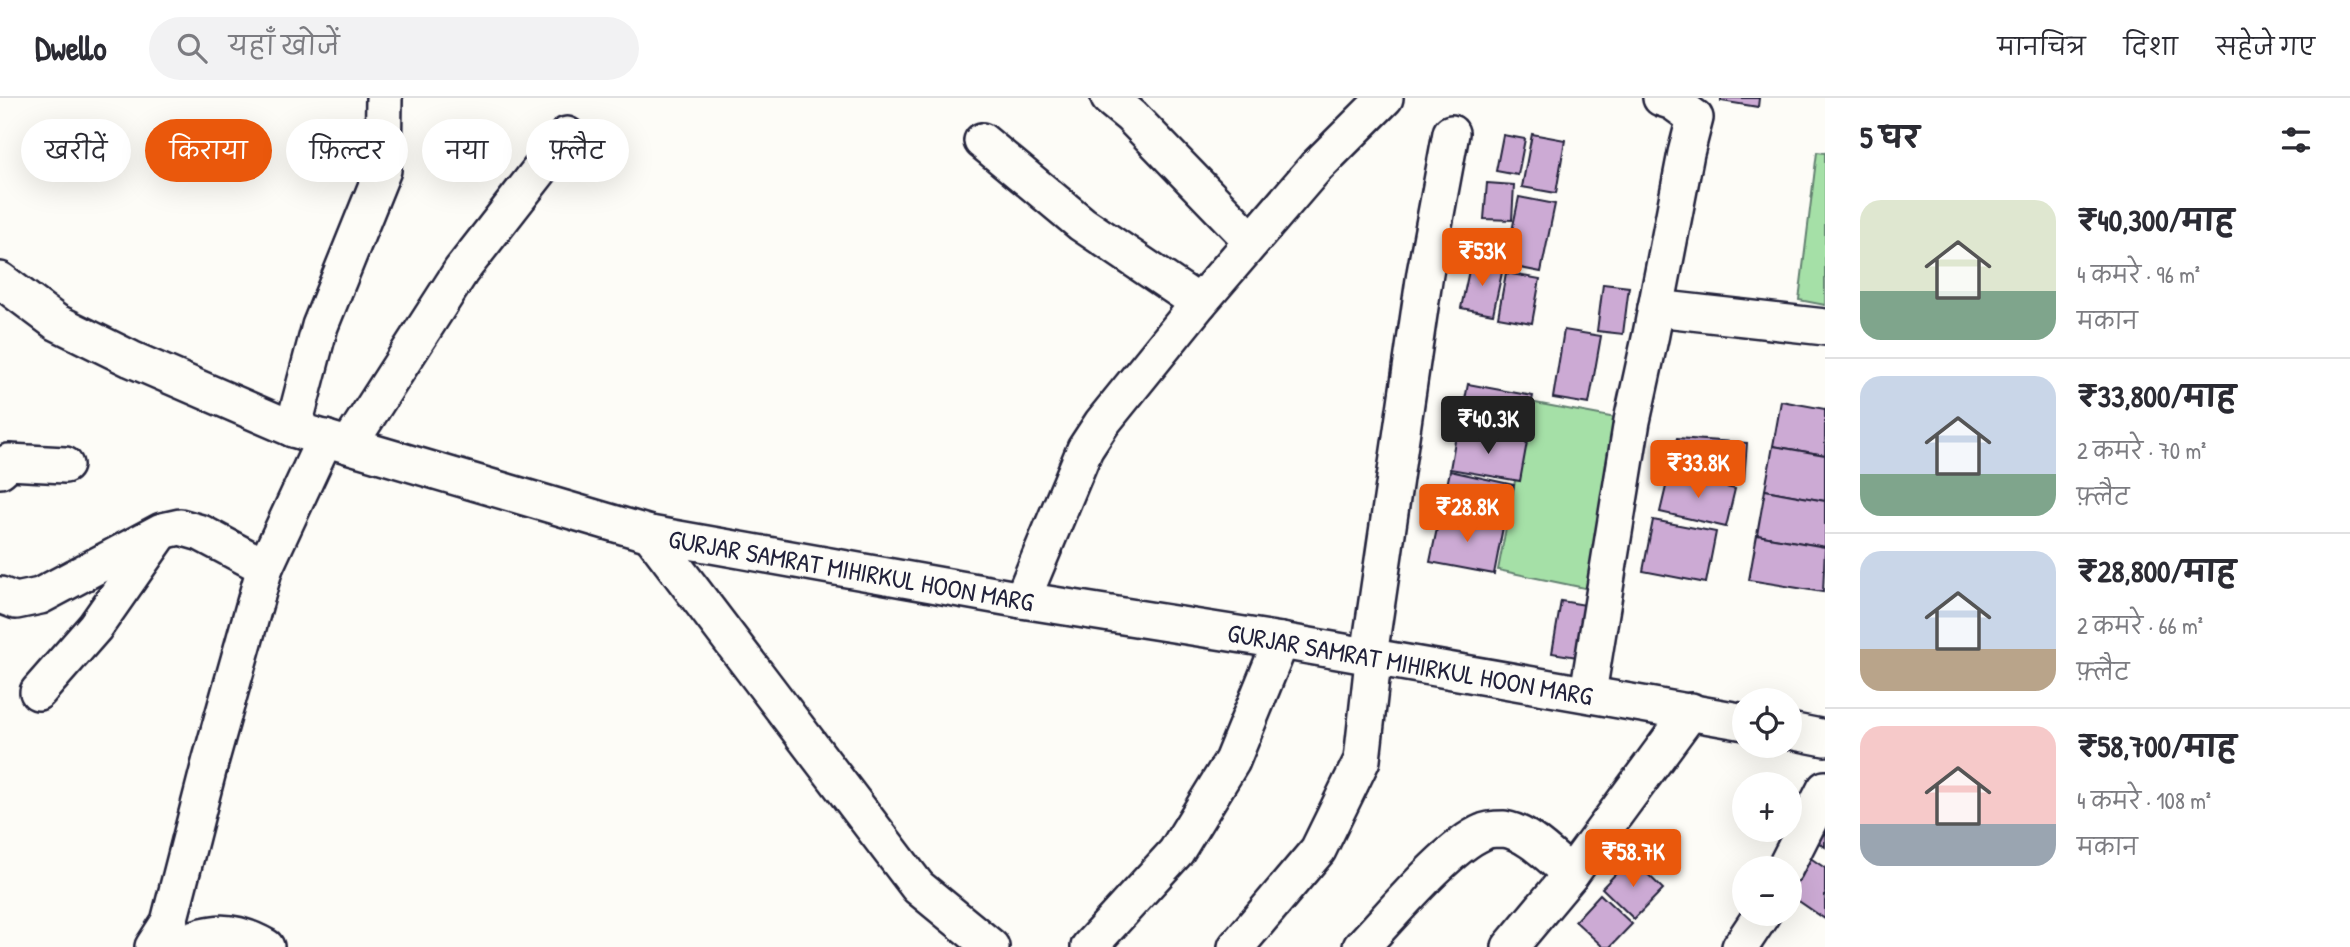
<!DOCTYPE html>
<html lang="hi">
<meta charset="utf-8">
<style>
body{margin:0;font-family:"Patrick Hand","Playpen Sans Deva",sans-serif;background:#f2f2f3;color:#2b2b33;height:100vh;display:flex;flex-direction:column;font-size:26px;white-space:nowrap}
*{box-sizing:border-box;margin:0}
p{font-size:23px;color:#7c7c81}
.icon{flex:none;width:38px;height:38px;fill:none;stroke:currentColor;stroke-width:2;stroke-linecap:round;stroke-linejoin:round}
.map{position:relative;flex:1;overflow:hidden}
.drawer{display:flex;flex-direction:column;background:#fff;width:525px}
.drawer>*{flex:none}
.guide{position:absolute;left:21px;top:21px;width:665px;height:63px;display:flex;gap:14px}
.fabs{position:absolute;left:1732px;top:590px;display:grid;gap:14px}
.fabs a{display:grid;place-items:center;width:70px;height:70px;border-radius:50%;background:#fff;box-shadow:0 7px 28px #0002;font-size:35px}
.price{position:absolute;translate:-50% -60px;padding:0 16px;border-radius:7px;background:#ea580c;color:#fff;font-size:23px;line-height:46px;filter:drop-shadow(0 2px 4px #0008)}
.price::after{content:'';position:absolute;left:50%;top:42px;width:21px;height:16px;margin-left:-10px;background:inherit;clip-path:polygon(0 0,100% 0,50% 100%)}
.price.on{background:#222;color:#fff}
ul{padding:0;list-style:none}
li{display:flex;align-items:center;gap:21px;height:175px;padding:0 35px}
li+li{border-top:2px solid #e1e1e2}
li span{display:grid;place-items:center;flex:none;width:196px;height:140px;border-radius:21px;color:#555}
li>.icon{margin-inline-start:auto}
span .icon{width:84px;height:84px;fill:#fffc;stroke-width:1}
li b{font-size:30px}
h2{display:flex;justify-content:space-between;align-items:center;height:84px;padding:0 35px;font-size:30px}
.pill{padding:0 24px;border-radius:32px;background:#fff;box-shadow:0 7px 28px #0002;font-size:24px;line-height:63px}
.pill.on{background:#ea580c;color:#fff}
header{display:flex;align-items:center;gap:42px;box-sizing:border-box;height:98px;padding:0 35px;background:#fff;border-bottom:2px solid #e1e1e2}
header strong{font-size:33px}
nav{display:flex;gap:38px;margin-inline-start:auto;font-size:24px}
.search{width:490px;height:63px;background:#f2f2f3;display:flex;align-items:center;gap:18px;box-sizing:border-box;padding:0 24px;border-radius:38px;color:#7c7c81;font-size:26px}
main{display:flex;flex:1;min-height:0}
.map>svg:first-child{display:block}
.green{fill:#a5e0a7;stroke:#648171;stroke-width:2}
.building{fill:#ccaad4;stroke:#22223b;stroke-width:2}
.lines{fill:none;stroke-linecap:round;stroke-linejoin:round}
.minor-casing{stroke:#22223b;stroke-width:40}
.minor{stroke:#fdfcf7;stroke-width:35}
.labels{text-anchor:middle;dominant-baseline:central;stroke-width:5;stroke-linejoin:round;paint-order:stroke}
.street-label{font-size:26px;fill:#22223b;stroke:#fdfcf7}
</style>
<header>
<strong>Dwello</strong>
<div class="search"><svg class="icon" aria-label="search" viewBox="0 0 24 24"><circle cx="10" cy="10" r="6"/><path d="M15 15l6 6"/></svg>यहाँ खोजें</div>
<nav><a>मानचित्र</a><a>दिशा</a><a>सहेजे गए</a></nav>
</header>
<main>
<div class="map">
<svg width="1825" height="849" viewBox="0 0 1825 849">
<rect width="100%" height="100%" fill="#fdfcf7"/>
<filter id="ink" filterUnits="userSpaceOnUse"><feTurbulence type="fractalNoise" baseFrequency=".0143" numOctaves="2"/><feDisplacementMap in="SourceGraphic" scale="14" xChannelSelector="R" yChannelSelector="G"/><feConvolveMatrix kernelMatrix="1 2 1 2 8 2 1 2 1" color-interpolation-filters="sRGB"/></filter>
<g filter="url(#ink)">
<g class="green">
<polygon points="1817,54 1825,55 1825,207 1799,202"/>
<polygon points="1530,304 1632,323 1604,494 1498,472"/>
</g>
<g class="building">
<polygon points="1721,0 1759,0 1758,9 1721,3"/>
<polygon points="1532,36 1565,42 1556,95 1522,89"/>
<polygon points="1503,37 1525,41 1518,77 1496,73"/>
<polygon points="1487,85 1514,87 1512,122 1484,121"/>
<polygon points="1519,99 1555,106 1541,174 1505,167"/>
<polygon points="1471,163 1503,170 1493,216 1461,210"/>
<polygon points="1506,175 1540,181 1532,225 1498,219"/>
<polygon points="1603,186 1629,189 1623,236 1597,233"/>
<polygon points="1564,232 1601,238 1589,306 1553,300"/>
<polygon points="1468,286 1533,298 1524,340 1460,328"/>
<polygon points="1781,303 1825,311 1825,357 1773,348"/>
<polygon points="1457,332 1527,344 1520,383 1450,371"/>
<polygon points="1677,340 1747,345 1744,382 1674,377"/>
<polygon points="1773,348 1825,357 1825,403 1765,392"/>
<polygon points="1450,373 1514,387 1506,425 1442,411"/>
<polygon points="1669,376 1735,391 1726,429 1660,414"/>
<polygon points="1765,392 1825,403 1825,449 1757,437"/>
<polygon points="1440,416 1503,429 1494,476 1430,464"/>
<polygon points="1653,422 1716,434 1706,485 1643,473"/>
<polygon points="1757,437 1825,449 1823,494 1749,482"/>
<polygon points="1561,503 1598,509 1590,561 1552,555"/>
<polygon points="1825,723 1825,749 1813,741"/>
<polygon points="1806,757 1825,770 1825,821 1790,797 1790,779"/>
<polygon points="1631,760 1663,791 1634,821 1602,790"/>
<polygon points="1600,796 1632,826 1610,849 1603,849 1575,823"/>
</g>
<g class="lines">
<g class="minor-casing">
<g id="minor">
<polyline points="1109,0 1131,18 1252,143"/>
<polyline points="982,43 1082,126 1199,205"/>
<polyline points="0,182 56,224 131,261 293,331 650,436 1022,502 1281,543 1745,624"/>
<polyline points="1656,210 1825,229"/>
<polyline points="293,331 320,228 383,72 384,0"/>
<polyline points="349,347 461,173 567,37"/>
<polyline points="0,372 9,364 65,367"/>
<polyline points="650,436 918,789 991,849"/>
<polyline points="0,497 16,503 40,498 162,433 180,429 201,435 265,469"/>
<polyline points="1022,502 1085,351 1102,325 1199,205 1315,70 1385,0"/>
<polyline points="38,594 95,529 158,439"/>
<polyline points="1588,595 1632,323 1651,236 1686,55 1695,20 1673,4 1661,0"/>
<polyline points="1790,633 1825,640"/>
<polyline points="1785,770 1825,691"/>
<polyline points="153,849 169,824 211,661 265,469 325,340"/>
<path d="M168,849C209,836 225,826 266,849"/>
<polyline points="1089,849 1176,754 1232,663 1281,543"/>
<polyline points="1236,849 1318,752 1362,662 1373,563 1369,558 1425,175 1451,35"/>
<path d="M1361,849C1390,819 1447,749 1483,734C1488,731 1498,731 1504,731C1529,735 1552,761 1571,776"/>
<polyline points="1510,849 1571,776 1691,613"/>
<polyline points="1740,849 1762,816"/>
</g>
</g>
<use href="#minor" class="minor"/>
</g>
</g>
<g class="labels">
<g class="street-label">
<text transform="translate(851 472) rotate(10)">GURJAR SAMRAT MIHIRKUL HOON MARG</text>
<text transform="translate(1410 566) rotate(10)">GURJAR SAMRAT MIHIRKUL HOON MARG</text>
</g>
</g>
</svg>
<div class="fabs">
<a><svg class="icon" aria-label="locate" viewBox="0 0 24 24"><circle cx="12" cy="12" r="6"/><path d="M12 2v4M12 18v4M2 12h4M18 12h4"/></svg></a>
<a>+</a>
<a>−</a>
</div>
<b class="price" style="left:1482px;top:190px">₹53K</b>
<b class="price on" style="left:1488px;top:358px">₹40.3K</b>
<b class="price" style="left:1698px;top:402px">₹33.8K</b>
<b class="price" style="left:1467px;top:446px">₹28.8K</b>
<b class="price" style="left:1633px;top:791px">₹58.7K</b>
<div class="guide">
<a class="pill">खरीदें</a>
<a class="pill on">किराया</a>
<a class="pill">फ़िल्टर</a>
<a class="pill">नया</a>
<a class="pill">फ़्लैट</a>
</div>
</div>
<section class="drawer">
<h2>5 घर<svg class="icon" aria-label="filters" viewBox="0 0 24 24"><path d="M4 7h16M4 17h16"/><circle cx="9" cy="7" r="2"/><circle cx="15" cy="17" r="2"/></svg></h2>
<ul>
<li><span style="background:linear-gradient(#dfe7d0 65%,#7fa58c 0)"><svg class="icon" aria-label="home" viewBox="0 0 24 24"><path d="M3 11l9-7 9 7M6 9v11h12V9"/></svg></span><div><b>₹40,300/माह</b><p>4 कमरे · 96 m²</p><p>मकान</p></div></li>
<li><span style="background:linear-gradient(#c9d6e8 70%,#7fa58c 0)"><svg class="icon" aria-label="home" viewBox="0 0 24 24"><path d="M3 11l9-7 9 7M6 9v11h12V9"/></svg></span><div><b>₹33,800/माह</b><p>2 कमरे · 70 m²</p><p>फ़्लैट</p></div></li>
<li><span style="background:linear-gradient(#c9d6e8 70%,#b9a48a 0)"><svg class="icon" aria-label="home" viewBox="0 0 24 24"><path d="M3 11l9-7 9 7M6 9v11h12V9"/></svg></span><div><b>₹28,800/माह</b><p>2 कमरे · 66 m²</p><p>फ़्लैट</p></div></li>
<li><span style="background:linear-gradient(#f6c9c9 70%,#9aa5b1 0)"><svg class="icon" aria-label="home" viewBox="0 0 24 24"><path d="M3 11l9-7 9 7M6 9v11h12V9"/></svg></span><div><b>₹58,700/माह</b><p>4 कमरे · 108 m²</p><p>मकान</p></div></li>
</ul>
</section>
</main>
